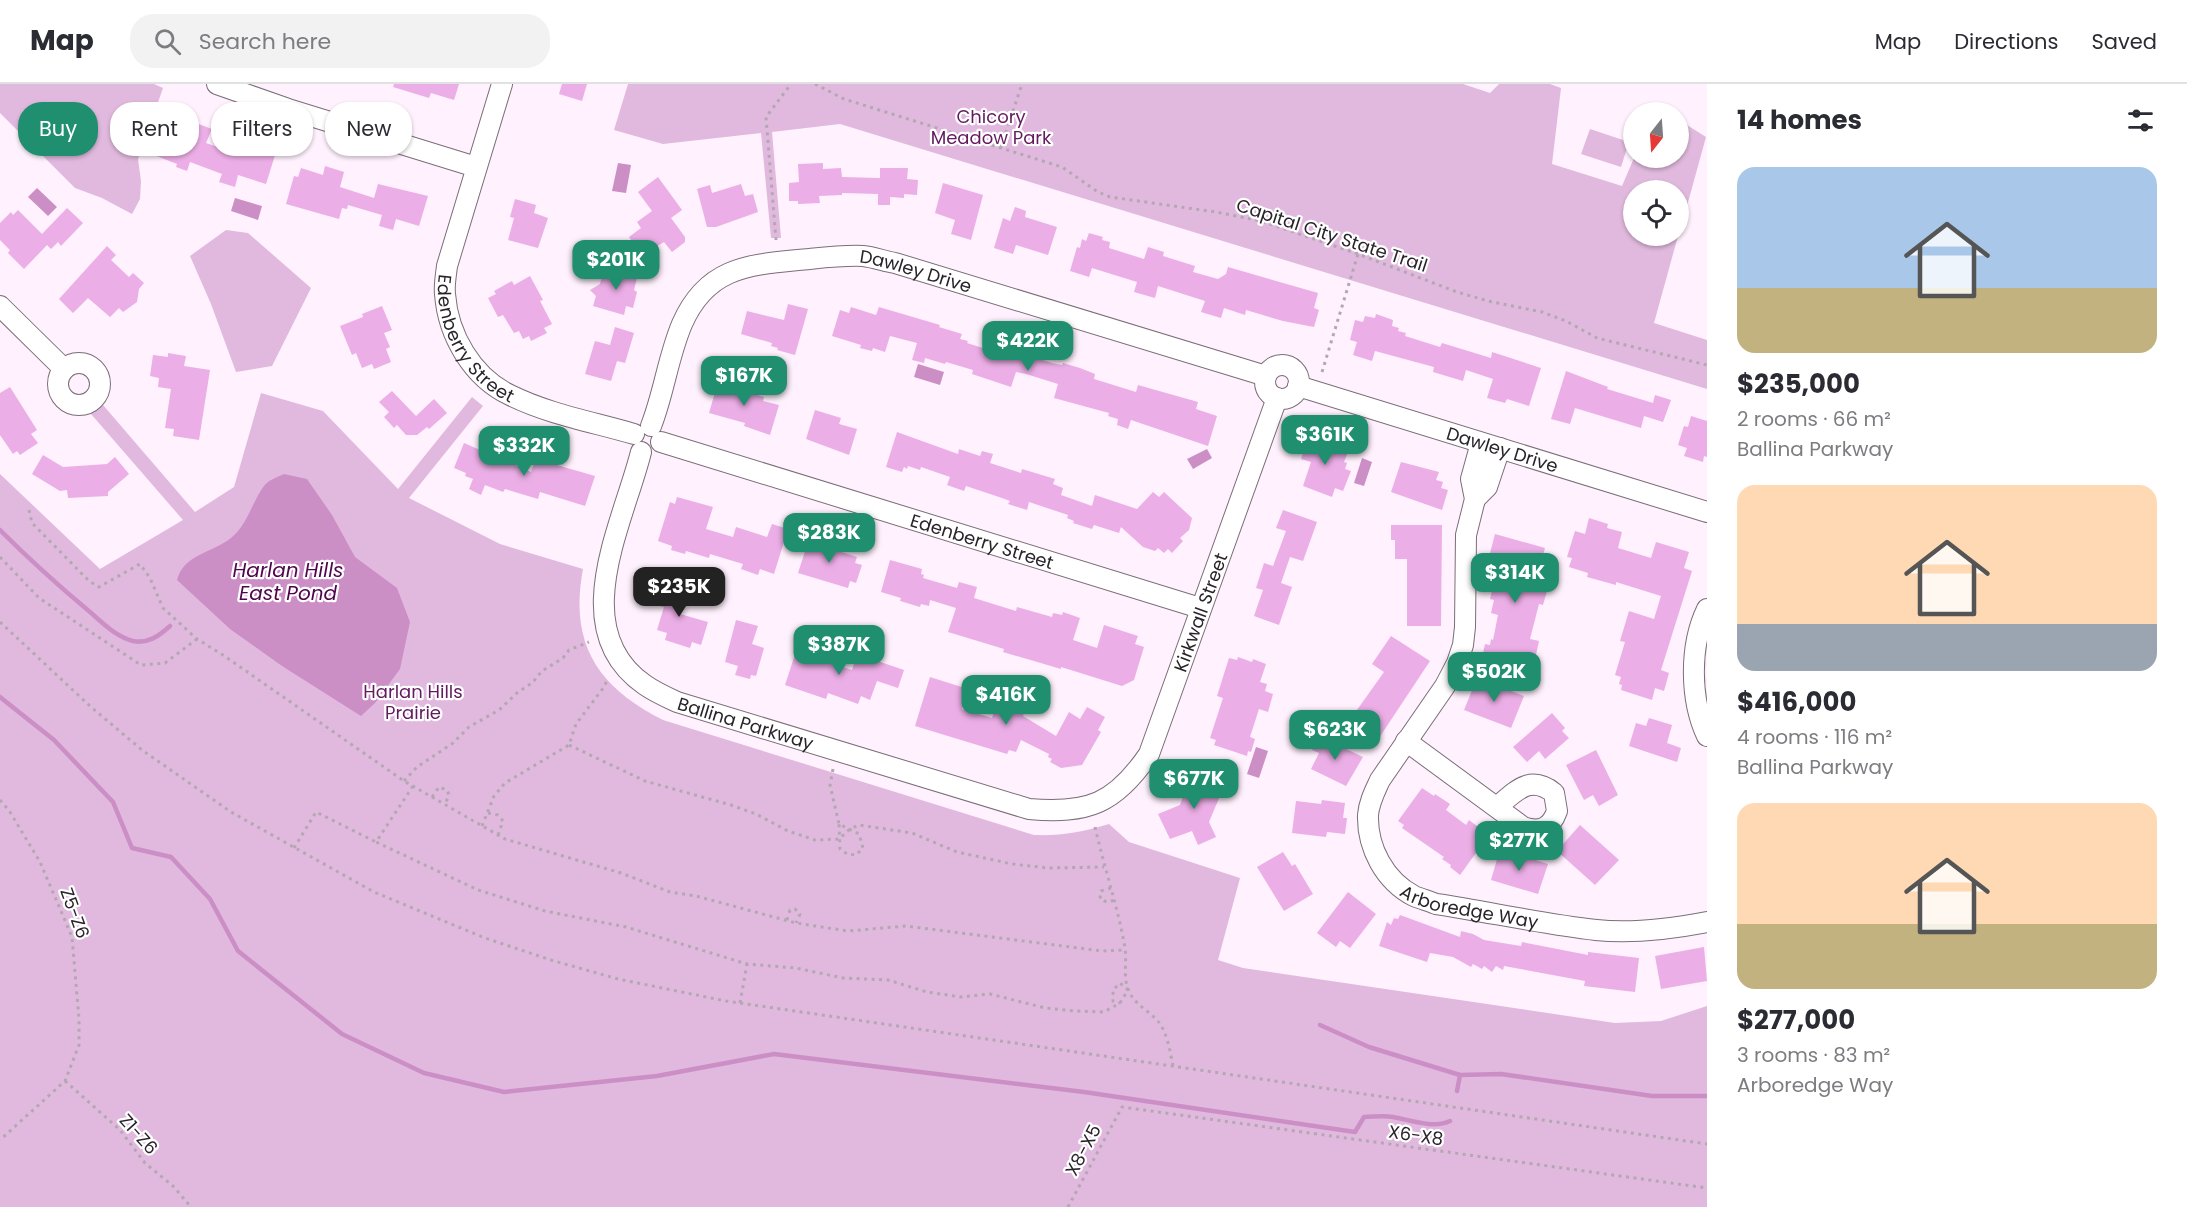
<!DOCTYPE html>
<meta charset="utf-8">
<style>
body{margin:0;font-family:Poppins,sans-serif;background:#f2f2f3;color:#2b2b33;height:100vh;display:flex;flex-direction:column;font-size:22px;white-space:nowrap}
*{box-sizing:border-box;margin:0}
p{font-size:20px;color:#7c7c81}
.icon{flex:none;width:33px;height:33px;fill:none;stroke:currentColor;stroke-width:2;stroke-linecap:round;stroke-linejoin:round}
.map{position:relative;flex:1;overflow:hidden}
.side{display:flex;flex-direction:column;background:#fff;width:480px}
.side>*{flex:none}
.hud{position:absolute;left:18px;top:18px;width:570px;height:54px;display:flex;gap:12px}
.needle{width:39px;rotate:197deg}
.fabs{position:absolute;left:1623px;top:18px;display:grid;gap:12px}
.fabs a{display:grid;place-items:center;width:66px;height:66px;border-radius:50%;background:#fff;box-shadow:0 2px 4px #0004;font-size:30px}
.price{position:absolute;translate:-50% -51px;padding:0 14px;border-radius:12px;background:#1f8f70;color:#fff;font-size:20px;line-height:39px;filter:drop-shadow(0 2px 3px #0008)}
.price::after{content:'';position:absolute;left:50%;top:36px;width:18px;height:14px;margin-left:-9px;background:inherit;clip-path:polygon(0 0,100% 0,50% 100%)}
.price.current{background:#222;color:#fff}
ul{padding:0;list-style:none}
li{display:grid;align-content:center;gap:12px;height:318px;padding:0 30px}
li span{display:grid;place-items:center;height:186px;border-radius:18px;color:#555}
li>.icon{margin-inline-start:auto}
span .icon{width:108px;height:108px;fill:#fffc;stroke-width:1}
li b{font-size:26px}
h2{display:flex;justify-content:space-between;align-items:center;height:72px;padding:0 30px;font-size:26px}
.chip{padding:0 21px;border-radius:24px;background:#fff;box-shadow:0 2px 4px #0004;font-size:21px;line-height:54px}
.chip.current{background:#1f8f70;color:#fff}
header{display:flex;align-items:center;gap:36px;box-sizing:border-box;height:84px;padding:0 30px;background:#fff;border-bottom:2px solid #e1e1e2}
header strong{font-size:28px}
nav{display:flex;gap:33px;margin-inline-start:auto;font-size:21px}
.search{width:420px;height:54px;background:#f2f2f3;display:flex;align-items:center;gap:15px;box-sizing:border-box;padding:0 21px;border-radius:24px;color:#7c7c81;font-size:22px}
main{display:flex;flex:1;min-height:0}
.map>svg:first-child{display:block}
.green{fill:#e1b9de}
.water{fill:#cb8fc6}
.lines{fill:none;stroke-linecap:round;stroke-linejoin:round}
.stream{stroke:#cb8fc6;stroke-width:4.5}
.building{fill:#ecaee6}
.minor-casing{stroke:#7a6e78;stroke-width:22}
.path{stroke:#b3a8b2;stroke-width:3;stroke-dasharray:3 4.5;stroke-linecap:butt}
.minor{stroke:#fff;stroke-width:20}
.labels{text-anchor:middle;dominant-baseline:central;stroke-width:4.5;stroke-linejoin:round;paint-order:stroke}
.park-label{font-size:18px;fill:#621b5f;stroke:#fff}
.street-label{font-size:18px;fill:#292429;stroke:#fff}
.water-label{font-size:20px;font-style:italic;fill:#4f054e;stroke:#fff}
</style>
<header>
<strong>Map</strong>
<div class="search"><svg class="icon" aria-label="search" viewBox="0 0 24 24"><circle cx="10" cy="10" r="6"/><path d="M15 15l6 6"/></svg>Search here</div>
<nav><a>Map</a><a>Directions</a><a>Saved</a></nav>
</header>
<main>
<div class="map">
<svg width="1707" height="1123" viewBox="0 0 1707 1123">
<rect width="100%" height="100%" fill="#fff1fd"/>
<g class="green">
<polygon points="0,0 154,0 163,4 138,75 141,97 140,115 132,130 102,114 75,104 0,29"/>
<polygon points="628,0 1463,0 1490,9 1499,0 1550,0 1561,4 1552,80 1622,102 1634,74 1678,74 1679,36 1706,53 1679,151 1678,106 1634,106 1634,152 1678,152 1654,239 1707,256 1707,305 840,40 772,48 781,154 771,154 761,49 663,60 614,46"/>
<polygon points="1590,45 1629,58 1621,83 1581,70"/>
<polygon points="226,146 248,149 311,204 272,282 236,288 211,220 190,172"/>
<path d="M261,309L323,327L398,405L472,313L483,322L409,414L500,460L583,485C569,559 597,603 663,636L1034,751C1061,752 1083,748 1109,740L1129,758L1240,794L1218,876L1243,884L1615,939L1661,937L1707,922V1123H0V390L100,485L183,436L91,330L103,321L195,428L234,403Z"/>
</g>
<g class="water">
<polygon points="618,79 631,81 626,109 612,107"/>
<polygon points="37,104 57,123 48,132 28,113"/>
<polygon points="235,114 262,122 258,136 231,127"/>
<polygon points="918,280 944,288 940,301 914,293"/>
<polygon points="1207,365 1212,374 1193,385 1187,375"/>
<polygon points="1362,374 1372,378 1364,402 1354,399"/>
<path d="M284,390L307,395L332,431L355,473L397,504L410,538L400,585L375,619L361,632L282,582L230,545L177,496C184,470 212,469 231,454C248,440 252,418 264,402C268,396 278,393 284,390Z"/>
<polygon points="1256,663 1268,667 1259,694 1247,690"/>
</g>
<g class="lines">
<g class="stream">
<path d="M0,446C29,475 59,502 90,528C103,539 116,553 133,557C148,560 159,552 170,542"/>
<path d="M0,613L54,656L113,718L132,764L171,773L210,815L238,867L342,950L424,989L504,1008L657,992L774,970L1084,1008L1355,1048L1364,1033C1373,1033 1384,1031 1393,1033C1410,1036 1434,1045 1450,1037"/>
<polyline points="1320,941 1369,963 1460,991"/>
<polyline points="1457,1007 1460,991 1501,990 1652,1012 1707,1012"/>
</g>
</g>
<g class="building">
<polygon points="394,0 459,0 454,16 431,9 429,14 393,3"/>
<polygon points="562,0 587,0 582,17 559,10"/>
<polygon points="168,36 190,44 193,38 212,45 206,59 229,67 231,59 259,67 260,63 276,68 266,100 238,91 235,103 219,98 222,90 190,78 187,87 176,83 177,80 154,71"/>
<polygon points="823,79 823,85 841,84 842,93 880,94 880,84 908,84 907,95 918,96 917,111 904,110 904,114 890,113 890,121 878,121 878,110 842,109 842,111 819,112 820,119 798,120 798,117 789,117 789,99 799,98 798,80"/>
<polygon points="325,82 344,88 340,103 374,114 378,100 428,112 419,142 396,135 393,146 379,142 382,131 348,121 347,125 342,124 339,135 286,120 294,92 298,93 301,84 323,91"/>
<polygon points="658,93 682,126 671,134 685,153 685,158 672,168 664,158 642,171 629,153 641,144 637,138 652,127 638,108"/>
<polygon points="943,99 983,111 971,156 951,150 955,136 935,129"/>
<polygon points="741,100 745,112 753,110 758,128 716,143 707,143 697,105 710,101 712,109"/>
<polygon points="515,115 536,121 534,129 548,134 538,164 508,156 514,134 510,133"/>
<polygon points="1015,123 1026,127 1025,133 1057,143 1048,171 1016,161 1013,170 994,164 1003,134 1010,137"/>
<polygon points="67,124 83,139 61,162 58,158 51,165 47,161 24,185 8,169 10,166 0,156 0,139 11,128 13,131 18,126 42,150"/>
<polygon points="1089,149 1103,153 1102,156 1110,158 1109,164 1144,175 1148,163 1164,168 1163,172 1195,182 1193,188 1218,195 1226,190 1228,183 1318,209 1314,224 1319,226 1314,243 1283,237 1246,226 1245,231 1224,224 1221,234 1201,228 1205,217 1158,202 1155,214 1134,208 1137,198 1092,184 1089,193 1070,187 1077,163 1080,164 1082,155 1086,157"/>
<polygon points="107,162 116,171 111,176 129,193 133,189 144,199 139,205 137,218 123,228 119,224 110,233 88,214 73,229 59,215"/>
<polygon points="604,185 615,188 616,185 638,190 634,206 637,208 633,224 626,222 624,231 593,222 596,212 590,206 600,200"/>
<polygon points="530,192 543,216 540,217 552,240 544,244 547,249 531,257 529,252 523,255 519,247 514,249 503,231 498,233 488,214 496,210 494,207 512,197 514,201"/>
<polygon points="788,220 808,225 795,271 777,266 778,264 771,262 772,259 741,250 747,227 784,236"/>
<polygon points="382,222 392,246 384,249 390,263 386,265 391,278 374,285 372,280 362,284 356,269 352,271 340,242 363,233 362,230"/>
<polygon points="851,223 876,231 879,223 940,241 939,243 962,250 960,255 968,257 967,259 989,266 991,260 1006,265 1007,261 1025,267 1024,270 1052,279 1062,281 1063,279 1080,284 1095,290 1094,295 1136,308 1138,301 1198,318 1196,325 1217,332 1208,362 1131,336 1128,345 1117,341 1118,335 1108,332 1109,329 1054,314 1058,300 1026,290 1016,288 1011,303 972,290 973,286 946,278 945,280 925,274 924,279 912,276 917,259 890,252 885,268 873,264 872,267 860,264 861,261 832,252 840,226 849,229"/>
<polygon points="1376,230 1393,236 1392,242 1399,244 1398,247 1406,249 1405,252 1440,263 1442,259 1491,274 1492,268 1541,284 1529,322 1507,315 1505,319 1487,314 1493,295 1466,286 1463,297 1433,288 1434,283 1375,267 1372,277 1353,271 1357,258 1350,256 1355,236 1363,238 1365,232 1375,234"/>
<polygon points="615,243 634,249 625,279 617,277 611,297 585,290 595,257 610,261"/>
<polygon points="168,269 186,272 184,282 210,286 199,356 173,352 174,345 165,344 171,305 158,303 159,294 150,292 153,271 168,273"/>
<polygon points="1566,287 1608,303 1607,305 1653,319 1655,311 1671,316 1663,338 1644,332 1641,344 1575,324 1570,340 1551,335"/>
<polygon points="727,295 739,298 738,303 751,306 750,309 764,313 763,317 779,321 770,351 744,342 745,339 709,329 718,298 725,300"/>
<polygon points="10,303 37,346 31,350 38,359 20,371 17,367 13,370 0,351 0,309"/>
<polygon points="392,307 416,332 434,315 447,329 429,345 427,343 417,351 406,351 397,341 394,344 384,333 389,328 379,318"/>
<polygon points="815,326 841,334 839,340 857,345 849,371 806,355"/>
<polygon points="1691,332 1707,337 1707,373 1704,372 1703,378 1684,372 1687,364 1678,361 1684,342 1688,343"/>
<polygon points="897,348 958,370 959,365 980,372 982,367 993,370 990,379 1021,389 1022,385 1055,395 1053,400 1063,404 1061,411 1092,422 1095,411 1137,425 1153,408 1159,413 1164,408 1192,434 1189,446 1180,454 1183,457 1172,469 1168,465 1164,469 1158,464 1155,467 1143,463 1121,443 1119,449 1094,441 1092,445 1073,439 1074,437 1067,434 1068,431 1029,418 1027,426 1008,420 1010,417 1002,414 966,402 964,407 947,401 950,393 921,383 920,386 908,382 907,385 904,383 902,388 886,383"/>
<polygon points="1310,349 1327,355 1325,360 1348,368 1344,378 1347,379 1345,385 1351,387 1343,407 1335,404 1332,413 1303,402 1311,378 1301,375"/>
<polygon points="464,359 531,388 536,375 595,392 585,422 540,408 538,415 505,405 503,408 485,401 481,411 469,405 473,395 465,392 466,389 454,384"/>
<polygon points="43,371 63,383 107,380 115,373 129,390 108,408 108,412 68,414 67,406 60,407 32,390"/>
<polygon points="1401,378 1439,388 1436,396 1443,398 1441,404 1448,406 1442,426 1391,408"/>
<polygon points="677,413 713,423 706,445 733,453 736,443 767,453 772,440 788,445 774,490 760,485 758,491 741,485 743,480 710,470 709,474 686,467 685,470 671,466 672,462 658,457 670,418 675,420"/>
<polygon points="1283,426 1317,438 1303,477 1290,473 1281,499 1292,503 1279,541 1254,532 1263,506 1256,504 1264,479 1273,482 1286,447 1276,444"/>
<polygon points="1589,434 1608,440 1607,444 1622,448 1618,464 1651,474 1656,458 1689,468 1684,484 1692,487 1661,586 1669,589 1664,607 1655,604 1652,616 1621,606 1622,601 1619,600 1621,593 1615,591 1625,558 1620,557 1629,527 1654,535 1661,512 1616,498 1616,501 1587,493 1588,489 1569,483 1572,474 1567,473 1575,447 1585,450"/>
<polygon points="1391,441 1442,441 1441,542 1407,542 1407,475 1395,475 1395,456 1391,456"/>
<polygon points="1495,450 1545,464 1534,504 1547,507 1543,521 1539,520 1530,555 1539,557 1532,589 1481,578 1485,560 1490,561 1491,555 1493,556 1498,531 1491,529 1494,516 1490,515 1499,479 1491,477 1493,470 1490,469"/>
<polygon points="810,452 828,457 826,463 857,473 855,479 862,481 856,499 850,497 848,504 798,489"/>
<polygon points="890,476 922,485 921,490 924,491 923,494 957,504 959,498 977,503 974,514 1016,527 1017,523 1052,533 1053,529 1062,531 1063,528 1080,534 1073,556 1097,564 1104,541 1138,552 1135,560 1144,563 1134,596 1122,602 1061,583 1061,585 1003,568 1004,565 948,548 956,524 930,516 929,522 921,520 920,523 900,517 901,514 881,508"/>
<polygon points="667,497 688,503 680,530 708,538 701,561 692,558 690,564 665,556 667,549 657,546 664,523 660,522"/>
<polygon points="736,536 758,542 752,560 764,564 756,592 751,591 750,595 735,591 738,582 725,578"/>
<polygon points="1391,552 1430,577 1375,660 1347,640 1384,588 1372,580"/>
<polygon points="800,555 816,560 812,573 852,586 857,570 904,586 898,604 877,597 870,616 861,612 858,620 828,609 826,615 785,601"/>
<polygon points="1238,573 1252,578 1253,575 1266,580 1260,598 1267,600 1265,607 1273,610 1268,628 1259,625 1250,653 1255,655 1251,668 1248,667 1247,672 1214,661 1216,656 1210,654 1223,614 1217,612 1229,574 1237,576"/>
<polygon points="930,593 968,605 962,625 992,634 998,614 1026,623 1023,632 1056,652 1069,628 1080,635 1087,623 1105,633 1098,646 1101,648 1082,681 1061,684 1050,678 1052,675 1048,673 1049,670 1021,656 1016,668 1009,666 1007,670 915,642"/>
<polygon points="1477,594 1524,612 1511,644 1464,626"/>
<polygon points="1552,629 1565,644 1562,647 1569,654 1545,675 1539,667 1527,678 1513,663"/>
<polygon points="1649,634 1672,641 1667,659 1681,664 1677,678 1629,662 1636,639 1646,642"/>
<polygon points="1319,652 1363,673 1346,702 1311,685 1319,669 1312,666"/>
<polygon points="1596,666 1618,711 1599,722 1593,711 1584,716 1566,681"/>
<polygon points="1192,688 1225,700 1209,738 1216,753 1198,761 1192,747 1170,755 1158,730 1180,721"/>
<polygon points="1422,704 1434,712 1435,710 1450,720 1446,726 1466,741 1469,736 1489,751 1460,791 1450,783 1451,781 1442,775 1444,773 1402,744 1404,741 1398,737"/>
<polygon points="1322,716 1345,719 1343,734 1347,734 1345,750 1327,748 1326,753 1292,749 1296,717 1321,720"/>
<polygon points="1580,741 1619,776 1595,801 1557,767"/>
<polygon points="1500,765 1548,780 1538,810 1491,796"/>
<polygon points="1283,768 1292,782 1295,780 1313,810 1284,827 1257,783"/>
<polygon points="1348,808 1376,830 1350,864 1340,857 1336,863 1317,849"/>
<polygon points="1400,831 1460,853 1461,847 1473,850 1484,856 1521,862 1522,858 1588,871 1588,868 1639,874 1635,908 1584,902 1585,897 1504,882 1503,886 1496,882 1492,888 1484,882 1482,885 1473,880 1471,883 1453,873 1430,869 1427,878 1379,862 1387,838 1391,841 1394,834 1398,835"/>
<polygon points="1704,863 1707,897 1661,905 1655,872"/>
</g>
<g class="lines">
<g class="minor-casing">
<g id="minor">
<polyline points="217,0 288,25 476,83"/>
<path id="s1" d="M502,0L447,182C446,191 444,201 445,210C448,251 472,293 510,311C548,330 593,338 634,350"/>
<polyline points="0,222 64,285"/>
<circle cx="79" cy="300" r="21"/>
<circle cx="1282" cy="298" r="17"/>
<path id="s2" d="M1298,302L1707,428"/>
<path id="s3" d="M651,342C664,309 668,273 682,240C706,185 745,181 798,176C820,174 842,171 863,172C873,173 884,177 895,179L1266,292"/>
<path id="s4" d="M661,358L1200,524"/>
<path id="s5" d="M1481,359L1471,395L1475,415L1466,451L1465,543L1463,561L1457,579L1445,602L1380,696C1375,707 1369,718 1368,731C1367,764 1385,797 1414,812C1421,815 1429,817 1436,820C1489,828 1543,840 1596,846C1633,850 1671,845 1707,838"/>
<path id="s6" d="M641,368C623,440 565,546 645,601C655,608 666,613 677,618L1029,725C1088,730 1115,720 1149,670L1277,314"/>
<polyline points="1475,415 1487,403 1500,364"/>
<path d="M1707,525C1689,562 1690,616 1707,652"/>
<path d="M1406,657L1523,743C1540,749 1551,744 1557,727L1554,709C1530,690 1516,707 1497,723"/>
</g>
</g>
<g class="path">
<polyline points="815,0 844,15 1062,83 1098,108 1110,113 1216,128 1261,137 1358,170 1457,208 1488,217 1542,228 1566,237 1597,254 1707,281"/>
<polyline points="1001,63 1022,0"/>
<polyline points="776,156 766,33 791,0"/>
<polyline points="1322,288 1358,170"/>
<polyline points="29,426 32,439 89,497 99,503 140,480 150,494 163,524 197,555 223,571 404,697 505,755 621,789 670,808 696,812 796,839 848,847 906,842 1102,867 1125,866"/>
<polyline points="0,473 39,514 141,581 165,579 197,555"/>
<polyline points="0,538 91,623 142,666 231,728 374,808 485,854 551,876 618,895 726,917 1707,1060"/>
<polyline points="569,661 645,697 731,721 756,730 788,747 815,756 839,755 850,745 859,741 912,749 957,768 1012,780 1048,784 1104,783"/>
<polyline points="833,685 830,701 839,740 859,750 863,764 856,771 847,770 840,765 839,740"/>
<polyline points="404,697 417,683 453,659 469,643 499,626 518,608 532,599 542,587 563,574 569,566 589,558"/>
<polyline points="413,702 376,758 478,806 545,827 626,843 747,880 796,884 843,894 888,896 927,908 961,913 990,910 1045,924 1074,927 1104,928 1120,919 1128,906 1120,899 1113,906 1113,917 1120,919"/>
<polyline points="432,713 439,703 447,706 449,711 445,720"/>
<polyline points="0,716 10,728 40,778 72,853 79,935 79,961 65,997 0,1056"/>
<polyline points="488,729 498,731 503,737 498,751"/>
<polyline points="482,742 494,712 505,699 569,661 576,640 604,603 608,594"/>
<path d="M1095,743C1104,783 1118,823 1125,864C1127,877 1123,892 1128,905C1133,919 1146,925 1156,935C1167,946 1170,967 1173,982"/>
<polyline points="294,764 316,728 376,758"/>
<polyline points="1111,804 1101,807 1100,815 1107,818 1115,816"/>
<polyline points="787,836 790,826 795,825 800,830 796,839"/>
<polyline points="740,919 747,880"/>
<polyline points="65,997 120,1046 145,1079 173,1102 191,1123"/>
<polyline points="1068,1123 1122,1023 1707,1104"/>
</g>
<use href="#minor" class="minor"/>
</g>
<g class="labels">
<g class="park-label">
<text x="991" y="32">Chicory<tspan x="991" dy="21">Meadow Park</tspan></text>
<text x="413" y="607">Harlan Hills<tspan x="413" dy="21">Prairie</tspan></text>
</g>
<g class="street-label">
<text transform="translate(1332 151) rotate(18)">Capital City State Trail</text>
<text stroke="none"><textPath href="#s3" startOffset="368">Dawley Drive</textPath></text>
<text stroke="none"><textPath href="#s1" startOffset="273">Edenberry Street</textPath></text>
<text stroke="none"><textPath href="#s2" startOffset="214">Dawley Drive</textPath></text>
<text stroke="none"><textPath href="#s4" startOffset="336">Edenberry Street</textPath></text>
<text stroke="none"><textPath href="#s6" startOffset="948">Kirkwall Street</textPath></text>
<text stroke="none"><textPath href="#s6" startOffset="360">Ballina Parkway</textPath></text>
<text stroke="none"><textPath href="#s5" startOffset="556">Arboredge Way</textPath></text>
<text transform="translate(75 829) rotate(70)">Z5-Z6</text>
<text transform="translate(139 1050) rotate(48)">Z1-Z6</text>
<text transform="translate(1416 1051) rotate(8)">X6-X8</text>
<text transform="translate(1083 1066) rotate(-62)">X8-X5</text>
</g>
<g class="water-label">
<text x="288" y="486">Harlan Hills<tspan x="288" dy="23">East Pond</tspan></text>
</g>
</g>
</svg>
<div class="fabs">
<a><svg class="needle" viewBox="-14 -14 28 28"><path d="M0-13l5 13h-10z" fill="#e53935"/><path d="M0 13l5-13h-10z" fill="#7c7c81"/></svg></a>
<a><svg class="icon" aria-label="locate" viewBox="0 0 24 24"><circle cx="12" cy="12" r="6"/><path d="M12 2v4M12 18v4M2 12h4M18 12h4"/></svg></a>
</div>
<b class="price" style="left:616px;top:207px">$201K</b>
<b class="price" style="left:1028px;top:288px">$422K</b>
<b class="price" style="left:744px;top:323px">$167K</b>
<b class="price" style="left:1325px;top:382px">$361K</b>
<b class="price" style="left:524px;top:393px">$332K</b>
<b class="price" style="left:829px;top:480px">$283K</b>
<b class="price" style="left:1515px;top:520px">$314K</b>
<b class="price current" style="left:679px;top:534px">$235K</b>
<b class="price" style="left:839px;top:592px">$387K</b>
<b class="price" style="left:1494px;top:619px">$502K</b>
<b class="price" style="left:1006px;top:642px">$416K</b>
<b class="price" style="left:1335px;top:677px">$623K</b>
<b class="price" style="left:1194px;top:726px">$677K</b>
<b class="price" style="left:1519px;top:788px">$277K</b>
<div class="hud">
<a class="chip current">Buy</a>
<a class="chip">Rent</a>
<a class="chip">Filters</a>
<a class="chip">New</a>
</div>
</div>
<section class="side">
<h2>14 homes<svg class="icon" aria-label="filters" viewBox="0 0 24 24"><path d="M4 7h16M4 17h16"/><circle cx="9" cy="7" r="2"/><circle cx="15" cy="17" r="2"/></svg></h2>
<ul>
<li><span style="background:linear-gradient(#a9c7e8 65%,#c2b280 0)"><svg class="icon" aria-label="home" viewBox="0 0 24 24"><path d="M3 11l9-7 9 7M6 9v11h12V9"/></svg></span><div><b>$235,000</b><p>2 rooms · 66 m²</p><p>Ballina Parkway</p></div></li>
<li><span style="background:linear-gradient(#ffd9b3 75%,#9aa5b1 0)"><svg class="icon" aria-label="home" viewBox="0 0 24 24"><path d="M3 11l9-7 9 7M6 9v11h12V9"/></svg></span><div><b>$416,000</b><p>4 rooms · 116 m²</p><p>Ballina Parkway</p></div></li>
<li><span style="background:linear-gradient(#ffd9b3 65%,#c2b280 0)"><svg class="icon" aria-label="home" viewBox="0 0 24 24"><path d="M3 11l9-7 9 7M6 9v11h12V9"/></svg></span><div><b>$277,000</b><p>3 rooms · 83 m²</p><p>Arboredge Way</p></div></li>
</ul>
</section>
</main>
